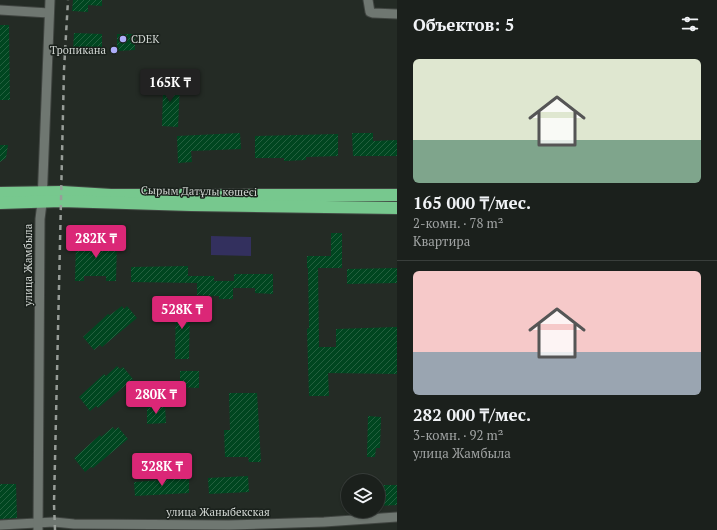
<!DOCTYPE html>
<html lang="ru">
<meta charset="utf-8">
<style>
body{margin:0;font-family:"PT Serif",serif;background:#282d29;color:#f1f3f6;height:100vh;display:flex;flex-direction:column;font-size:15px;white-space:nowrap}
*{box-sizing:border-box;margin:0}
p{font-size:13px;color:#a0a3a3}
.icon{flex:none;width:22px;height:22px;fill:none;stroke:currentColor;stroke-width:2;stroke-linecap:round;stroke-linejoin:round}
.map{position:relative;flex:1;overflow:hidden}
.sheet{display:flex;flex-direction:column;background:#1b201c;width:320px}
.sheet>*{flex:none}
.controls{position:absolute;left:341px;top:474px;display:grid;gap:8px}
.controls a{display:grid;place-items:center;width:44px;height:44px;border-radius:50%;background:#1b201c;box-shadow:0 1px 3px #0004,0 0 0 1px #393e3b;font-size:20px}
.price{position:absolute;translate:-50% -34px;padding:0 9px;border-radius:4px;background:#db2777;color:#fff;font-size:13px;line-height:26px;filter:drop-shadow(0 1px 2px #0008)}
.price::after{content:'';position:absolute;left:50%;top:24px;width:12px;height:9px;margin-left:-6px;background:inherit;clip-path:polygon(0 0,100% 0,50% 100%)}
.price.on{background:#222;color:#fff}
ul{padding:0;list-style:none}
li{display:grid;align-content:center;gap:8px;height:212px;padding:0 16px}
li+li{border-top:1px solid #393e3b}
li span{display:grid;place-items:center;height:124px;border-radius:6px;color:#555}
li>.icon{margin-inline-start:auto}
span .icon{width:72px;height:72px;fill:#fffc;stroke-width:1}
li b{font-size:17px}
h2{display:flex;justify-content:space-between;align-items:center;height:48px;padding:0 16px;font-size:17px}
main{display:flex;flex:1;min-height:0}
.map>svg:first-child{display:block}
.green{fill:#33305e}
.building{fill:url(#building-hatch)}
.lines{fill:none;stroke-linecap:round;stroke-linejoin:round}
.minor-casing{stroke:#404541;stroke-width:11}
.highway-casing{stroke:#404541;stroke-width:14}
.minor{stroke:#6f7771;stroke-width:9}
.highway{stroke:#77c88e;stroke-width:12}
.rail{stroke:#989e99;stroke-width:2.5;stroke-dasharray:5 5;stroke-linecap:butt}
.poi-dot{fill:#aeaefa;stroke:#1a211c;stroke-width:1.5}
.labels{text-anchor:middle;dominant-baseline:central;stroke-width:3;stroke-linejoin:round;paint-order:stroke}
.poi-label{font-size:11px;fill:#d0d5d1;stroke:#1a211c;text-anchor:start}
.street-label{font-size:11px;fill:#d0d5d1;stroke:#1a211c}
</style>
<main>
<div class="map">
<svg width="397" height="530" viewBox="0 0 397 530">
<defs>
<pattern id="building-hatch" width="6" height="6" patternUnits="userSpaceOnUse"><rect width="6" height="6" fill="#004620"/><path d="M-1 1l2-2M0 6l6-6M5 7l2-2" fill="none" stroke="#24603f"/></pattern>
</defs>
<rect width="100%" height="100%" fill="#242b25"/>
<polygon class="green" points="211,236 251,237 251,256 211,255"/>
<g class="building">
<polygon points="73,0 102,0 102,6 88,5 88,12 72,11"/>
<polygon points="0,25 9,25 10,100 0,100"/>
<polygon points="74,33 102,34 102,51 73,50"/>
<polygon points="117,34 135,34 135,50 117,51"/>
<polygon points="157,82 180,83 178,127 162,126 163,90 156,90"/>
<polygon points="240,133 241,149 191,151 192,162 178,163 177,136"/>
<polygon points="352,133 373,133 373,141 397,140 397,156 353,156"/>
<polygon points="338,134 338,156 306,157 306,160 284,161 284,158 255,158 255,136"/>
<polygon points="0,145 8,145 6,158 0,162"/>
<polygon points="331,233 342,233 342,268 318,268 319,347 336,347 336,329 397,327 397,374 328,373 329,396 309,396 307,329 309,328 308,268 307,268 307,256 331,256"/>
<polygon points="103,236 104,242 117,242 116,281 106,281 106,276 84,276 84,281 75,281 76,241 86,242"/>
<polygon points="188,266 188,276 214,276 214,281 234,281 234,274 273,274 273,294 255,293 255,288 233,288 233,299 219,299 219,296 197,295 197,283 131,282 131,267"/>
<polygon points="397,268 397,283 347,284 347,269"/>
<polygon points="176,302 190,302 189,359 175,359"/>
<polygon points="122,306 124,309 127,306 137,318 102,347 100,345 94,350 83,337 108,314 110,315"/>
<polygon points="117,366 120,369 123,367 133,379 98,408 96,406 90,411 79,397 104,374 106,376"/>
<polygon points="180,371 199,371 199,388 180,387"/>
<polygon points="229,393 257,393 261,462 249,462 248,457 225,457 224,430 230,430"/>
<polygon points="165,406 166,423 147,424 147,407"/>
<polygon points="368,416 381,417 380,448 376,448 375,457 367,457"/>
<polygon points="113,427 115,430 118,427 128,439 93,468 91,467 85,472 74,458 100,435 101,437"/>
<polygon points="248,476 249,492 209,494 208,478"/>
<polygon points="189,478 189,493 135,496 134,482"/>
<polygon points="0,484 16,484 17,518 0,519"/>
<polygon points="378,485 397,485 397,505 378,506"/>
</g>
<g class="lines">
<g class="minor-casing">
<g id="minor">
<polyline points="368,0 370,12 373,13 397,14"/>
<polyline points="0,10 49,13"/>
<polyline points="0,525 54,522 74,524 229,525 324,522 397,517"/>
<polyline points="38,530 40,219 42,203 50,0"/>
</g>
</g>
<g class="highway-casing">
<g id="highway">
<polyline points="0,193 62,192 111,195 397,195"/>
<polyline points="0,203 61,201 191,205 397,208"/>
</g>
</g>
<use href="#minor" class="minor"/>
<use href="#highway" class="highway"/>
<polyline class="rail" points="55,530 54,504 64,70 68,0"/>
</g>
<g class="poi-dot">
<circle cx="123" cy="39" r="4"/>
<circle cx="114" cy="50" r="4"/>
</g>
<g class="labels">
<g class="poi-label">
<text x="131" y="39">CDEK</text>
<text x="106" y="50" text-anchor="end">Тропикана</text>
</g>
<g class="street-label">
<text transform="translate(199 191) rotate(1)">Сырым Датұлы көшесі</text>
<text transform="translate(28 265) rotate(-90)">улица Жамбыла</text>
<text x="218" y="512">улица Жаныбекская</text>
</g>
</g>
</svg>
<div class="controls">
<a><svg class="icon" aria-label="layers" viewBox="0 0 24 24"><path d="M12 4l9 5-9 5-9-5zM3 14l9 5 9-5"/></svg></a>
</div>
<b class="price on" style="left:170px;top:103px">165K ₸</b>
<b class="price" style="left:96px;top:259px">282K ₸</b>
<b class="price" style="left:182px;top:330px">528K ₸</b>
<b class="price" style="left:156px;top:415px">280K ₸</b>
<b class="price" style="left:162px;top:487px">328K ₸</b>
</div>
<section class="sheet">
<h2>Объектов: 5<svg class="icon" aria-label="filters" viewBox="0 0 24 24"><path d="M4 7h16M4 17h16"/><circle cx="9" cy="7" r="2"/><circle cx="15" cy="17" r="2"/></svg></h2>
<ul>
<li><span style="background:linear-gradient(#dfe7d0 65%,#7fa58c 0)"><svg class="icon" aria-label="home" viewBox="0 0 24 24"><path d="M3 11l9-7 9 7M6 9v11h12V9"/></svg></span><div><b>165 000 ₸/мес.</b><p>2-комн. · 78 m²</p><p>Квартира</p></div></li>
<li><span style="background:linear-gradient(#f6c9c9 65%,#9aa5b1 0)"><svg class="icon" aria-label="home" viewBox="0 0 24 24"><path d="M3 11l9-7 9 7M6 9v11h12V9"/></svg></span><div><b>282 000 ₸/мес.</b><p>3-комн. · 92 m²</p><p>улица Жамбыла</p></div></li>
</ul>
</section>
</main>
